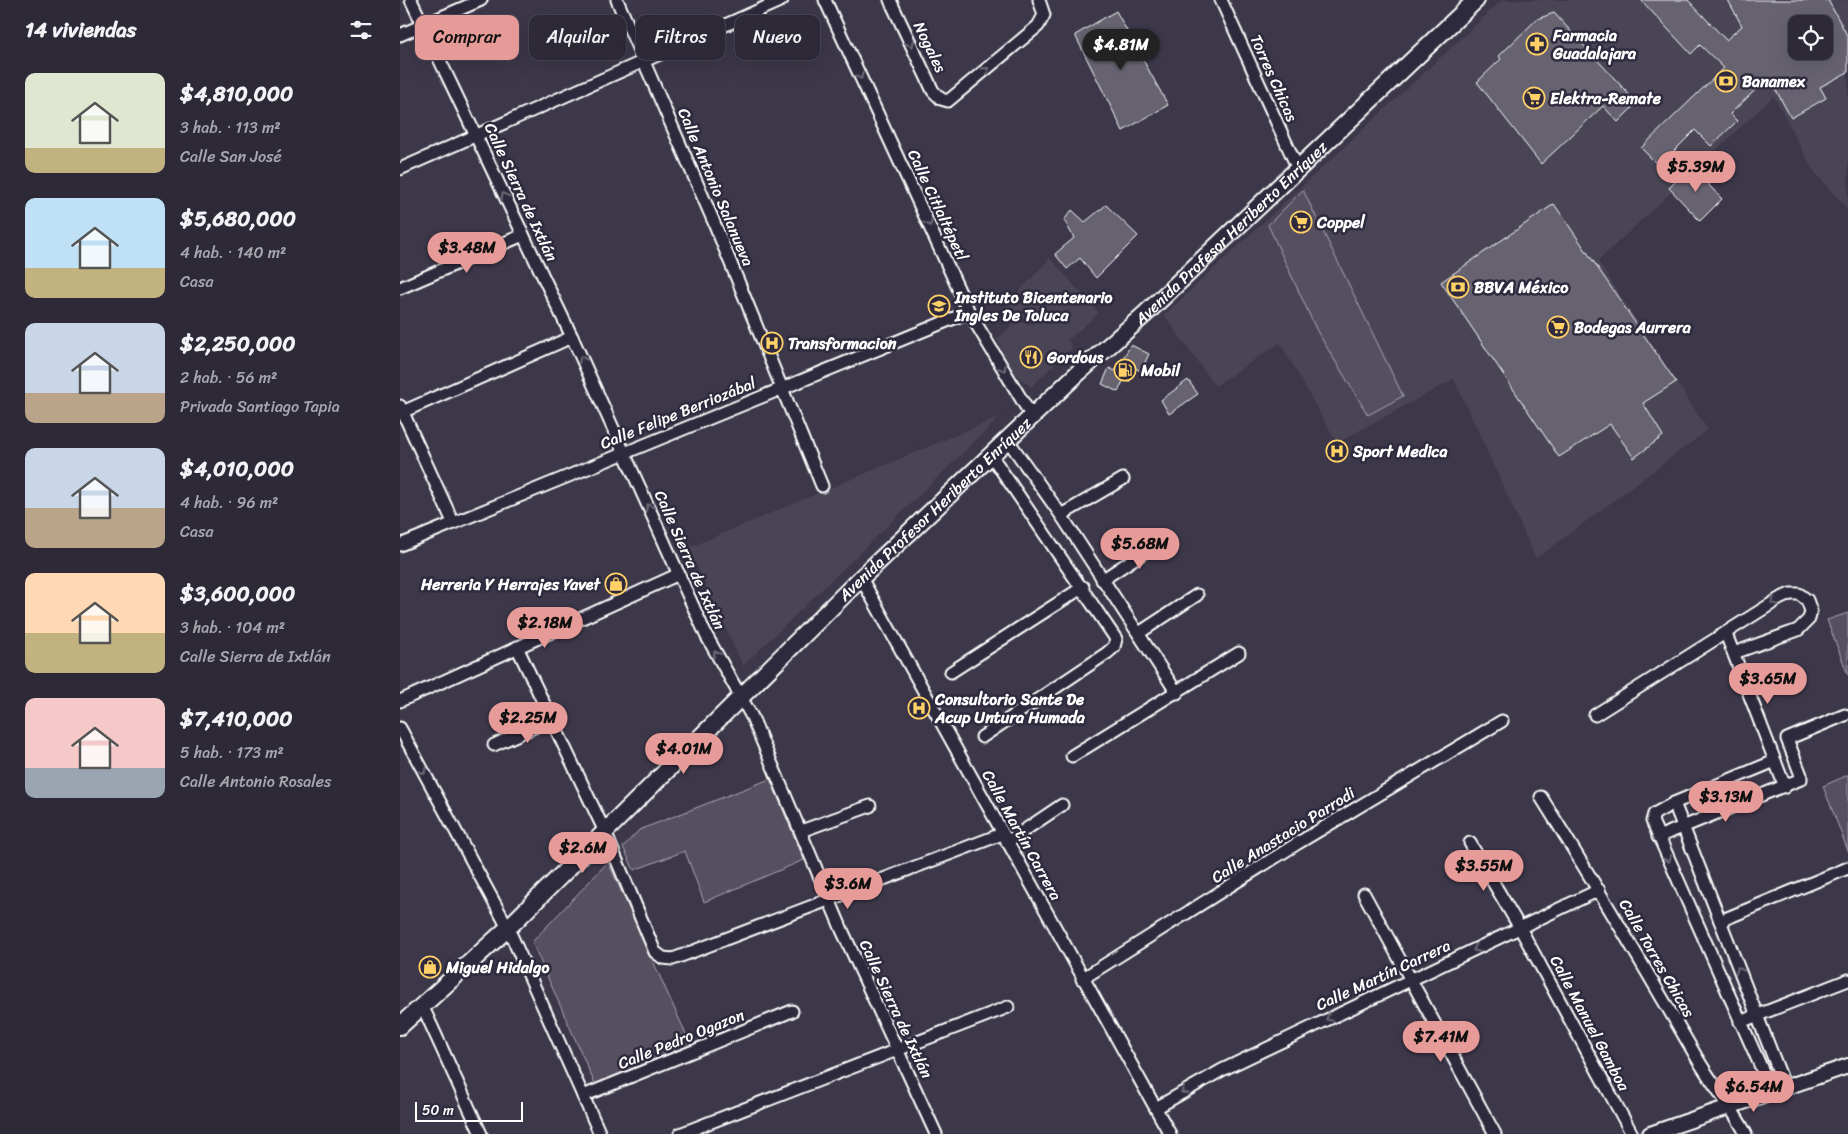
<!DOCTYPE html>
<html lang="es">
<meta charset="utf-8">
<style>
body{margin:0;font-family:Sriracha,sans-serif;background:#393542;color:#f1f3f6;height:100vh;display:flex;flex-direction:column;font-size:19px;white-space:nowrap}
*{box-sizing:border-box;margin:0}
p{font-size:16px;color:#a7a6ad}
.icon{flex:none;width:28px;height:28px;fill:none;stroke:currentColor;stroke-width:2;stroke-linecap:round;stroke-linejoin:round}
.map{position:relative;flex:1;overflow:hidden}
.drawer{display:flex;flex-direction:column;background:#2d2937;width:400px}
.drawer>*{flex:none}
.hud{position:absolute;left:15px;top:15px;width:475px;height:45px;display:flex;gap:10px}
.buttons{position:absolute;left:1388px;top:15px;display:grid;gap:10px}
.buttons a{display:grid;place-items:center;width:45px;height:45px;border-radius:10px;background:#2d2937;box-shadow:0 5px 20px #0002,0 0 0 1px #484552;font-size:25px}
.scale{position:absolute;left:15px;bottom:12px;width:108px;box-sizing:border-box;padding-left:5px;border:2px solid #fff;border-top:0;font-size:14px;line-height:18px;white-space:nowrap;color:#fff;-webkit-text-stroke:4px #2f2a3d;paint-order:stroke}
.price{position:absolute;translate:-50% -42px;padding:0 11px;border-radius:18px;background:#e69b98;color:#111;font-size:16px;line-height:32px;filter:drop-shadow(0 1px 2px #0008)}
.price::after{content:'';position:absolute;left:50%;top:30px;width:15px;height:11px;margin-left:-8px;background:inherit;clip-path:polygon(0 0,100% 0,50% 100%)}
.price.on{background:#222;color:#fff}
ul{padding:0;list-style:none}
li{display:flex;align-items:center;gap:15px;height:125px;padding:0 25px}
li span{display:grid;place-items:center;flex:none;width:140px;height:100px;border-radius:10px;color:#555}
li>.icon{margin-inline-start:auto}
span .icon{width:60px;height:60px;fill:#fffc;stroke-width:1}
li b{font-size:21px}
h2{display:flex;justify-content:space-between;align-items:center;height:60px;padding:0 25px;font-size:21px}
.chip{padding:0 18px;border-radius:10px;background:#2d2937;box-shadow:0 5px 20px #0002,0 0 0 1px #484552;font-size:18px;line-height:45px}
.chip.on{background:#e69b98;color:#111}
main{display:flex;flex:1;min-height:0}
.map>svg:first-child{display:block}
.built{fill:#494455;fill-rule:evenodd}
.green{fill:#555060;stroke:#aaa8b0}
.building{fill:#666270;stroke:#fff;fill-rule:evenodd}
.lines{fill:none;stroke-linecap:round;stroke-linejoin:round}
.minor-casing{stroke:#fff;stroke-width:15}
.tertiary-casing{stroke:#fff;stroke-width:18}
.secondary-casing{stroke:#fff;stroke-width:20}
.minor{stroke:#2f2a3d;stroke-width:11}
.tertiary{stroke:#2f2a3d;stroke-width:14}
.secondary{stroke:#2f2a3d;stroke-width:16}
.oneway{stroke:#6d6a77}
.labels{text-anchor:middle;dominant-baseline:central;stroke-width:5;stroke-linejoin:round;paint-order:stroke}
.poi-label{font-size:16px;font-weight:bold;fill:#fff;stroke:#2f2a3d;text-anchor:start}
.street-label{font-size:16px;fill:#fff;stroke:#2f2a3d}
</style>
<main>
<section class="drawer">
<h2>14 viviendas<svg class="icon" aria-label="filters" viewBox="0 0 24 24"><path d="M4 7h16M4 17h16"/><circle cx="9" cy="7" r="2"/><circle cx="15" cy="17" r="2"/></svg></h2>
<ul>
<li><span style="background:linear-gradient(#dfe7d0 75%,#c2b280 0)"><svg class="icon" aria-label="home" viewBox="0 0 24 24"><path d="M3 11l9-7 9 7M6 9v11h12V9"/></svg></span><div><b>$4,810,000</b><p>3 hab. · 113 m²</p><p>Calle San José</p></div></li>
<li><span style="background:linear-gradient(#bfe0f5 70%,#c2b280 0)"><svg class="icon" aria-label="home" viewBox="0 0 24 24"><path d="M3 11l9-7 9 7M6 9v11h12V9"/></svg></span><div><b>$5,680,000</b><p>4 hab. · 140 m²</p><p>Casa</p></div></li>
<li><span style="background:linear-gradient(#c9d6e8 70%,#b9a48a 0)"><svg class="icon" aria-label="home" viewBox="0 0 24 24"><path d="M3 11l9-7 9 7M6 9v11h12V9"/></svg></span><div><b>$2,250,000</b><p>2 hab. · 56 m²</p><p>Privada Santiago Tapia</p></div></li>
<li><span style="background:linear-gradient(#c9d6e8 60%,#b9a48a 0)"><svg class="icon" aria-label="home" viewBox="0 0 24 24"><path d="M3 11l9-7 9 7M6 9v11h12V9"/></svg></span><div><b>$4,010,000</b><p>4 hab. · 96 m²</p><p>Casa</p></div></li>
<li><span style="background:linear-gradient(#ffd9b3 60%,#c2b280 0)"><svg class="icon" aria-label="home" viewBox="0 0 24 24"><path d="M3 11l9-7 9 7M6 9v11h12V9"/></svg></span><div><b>$3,600,000</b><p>3 hab. · 104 m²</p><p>Calle Sierra de Ixtlán</p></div></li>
<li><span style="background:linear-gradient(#f6c9c9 70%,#9aa5b1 0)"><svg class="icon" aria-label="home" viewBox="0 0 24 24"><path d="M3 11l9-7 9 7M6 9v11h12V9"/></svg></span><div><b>$7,410,000</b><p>5 hab. · 173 m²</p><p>Calle Antonio Rosales</p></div></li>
</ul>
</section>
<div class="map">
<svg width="1448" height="1134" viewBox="0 0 1448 1134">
<rect width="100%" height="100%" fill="#3c3749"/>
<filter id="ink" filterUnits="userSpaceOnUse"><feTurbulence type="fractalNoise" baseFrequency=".02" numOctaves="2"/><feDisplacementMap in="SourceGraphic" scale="10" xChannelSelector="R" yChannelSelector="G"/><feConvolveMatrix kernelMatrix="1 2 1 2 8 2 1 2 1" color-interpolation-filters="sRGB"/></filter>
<g filter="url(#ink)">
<g class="built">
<path d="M1102,0H1448V210L1412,169L1374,96L1198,261L1308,430L1136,559L1054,379L937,443L880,343L815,386L764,315ZM1396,24H1424V51H1396Z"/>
<polygon points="650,258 699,313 668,340 672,348 631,387 611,371 597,339 615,322 635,324 604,308"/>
<polygon points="601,416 343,666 288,548"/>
</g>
<g class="green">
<polygon points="903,190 1003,396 968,415 917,331 868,225"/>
<polygon points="1448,613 1448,675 1427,620"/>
<polygon points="1448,775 1448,851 1423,786"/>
<polygon points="370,779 404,860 304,902 285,851 234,870 223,847 239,830"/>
<polygon points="208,862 291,1045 195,1084 132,942"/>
</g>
<g class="building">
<path d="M1241,0H1288L1326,40L1342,26L1328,0H1428L1448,37V72L1420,87L1426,98L1391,118L1369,77L1330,114L1337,121L1311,146L1295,130L1259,166L1241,148L1324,68L1300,45L1291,54ZM1396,24H1424V51H1396Z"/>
<polygon points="716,11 768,105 723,131 675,35"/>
<polygon points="1154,13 1237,103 1218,122 1203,106 1141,164 1077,82 1101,59 1099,56 1137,19"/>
<polygon points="1291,166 1322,199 1300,221 1269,188"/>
<polygon points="1154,204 1276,382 1243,403 1263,436 1234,458 1210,424 1159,457 1041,282"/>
<polygon points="706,205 738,236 696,278 680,258 667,269 655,254 674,238 664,220 672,210 685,222"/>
<polygon points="731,345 749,354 741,371 735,368 729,382 724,379 718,392 702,384 709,368 715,371"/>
<polygon points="788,380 798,394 769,414 761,400"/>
</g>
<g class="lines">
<g class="minor-casing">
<g id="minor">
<polyline points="11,0 172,337 306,635 352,717 442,930 536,1134"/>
<polyline points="217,0 313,220 422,486"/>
<polyline points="425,0 569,312 632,417"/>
<polyline points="490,0 533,91 541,99 548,101 638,26 644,15 639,0"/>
<polyline points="821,0 898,169"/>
<polyline points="0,35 81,0"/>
<polyline points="0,169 382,0"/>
<polyline points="0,288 123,235"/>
<polyline points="0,406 53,522"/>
<polyline points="0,413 172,337"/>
<polyline points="607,439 661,515 777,693"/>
<polyline points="661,515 723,479"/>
<polyline points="0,545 569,312"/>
<polyline points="461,578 770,1134"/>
<polyline points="702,580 764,539"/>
<polyline points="739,633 797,595"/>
<polyline points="1326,634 1385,787"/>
<polyline points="117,647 205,832 255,952 263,958 273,959 602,834"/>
<polyline points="551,672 683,587"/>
<polyline points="0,701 279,574"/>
<polyline points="1195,715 1379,599 1390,594 1399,594 1407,600 1411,611 1409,619 1398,630 1334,653"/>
<polyline points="0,728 108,928 200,1134"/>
<polyline points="582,737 707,653 714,647 716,639 591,455"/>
<polyline points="94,745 152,719"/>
<polyline points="672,756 839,653"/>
<path d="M1141,797C1195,883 1246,970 1297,1058C1312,1084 1332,1107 1346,1134"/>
<polyline points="1274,803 1385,1087"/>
<polyline points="401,831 470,806"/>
<polyline points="1258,837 1401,779 1401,775 1387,739 1445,715"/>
<polyline points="607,842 662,805"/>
<polyline points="1070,843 1120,928 1232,1134"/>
<polyline points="964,894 1095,1134"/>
<polyline points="1320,921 1448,868"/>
<polyline points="682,979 898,843 1102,721"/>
<polyline points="22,1005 81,1134"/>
<polyline points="1340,1022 1448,980"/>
<polyline points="1372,1092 1252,821 1254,814 1274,803 1375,761"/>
<polyline points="183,1096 392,1011"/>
<polyline points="756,1108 822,1070 1199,890"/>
<polyline points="280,1134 608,1007"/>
</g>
</g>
<g class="tertiary-casing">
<polyline id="tertiary" points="1250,1134 1448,1066"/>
</g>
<g class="secondary-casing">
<g id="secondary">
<path id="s1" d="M0,1026L108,928L461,578L678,373L744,315L1076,0"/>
</g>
</g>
<use href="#minor" class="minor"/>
<use href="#tertiary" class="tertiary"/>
<use href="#secondary" class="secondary"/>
</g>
<defs><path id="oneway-chevron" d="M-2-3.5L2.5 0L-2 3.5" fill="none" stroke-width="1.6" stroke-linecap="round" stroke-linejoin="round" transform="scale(1.25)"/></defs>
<g class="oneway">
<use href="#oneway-chevron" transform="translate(511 44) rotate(64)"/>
<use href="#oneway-chevron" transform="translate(586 70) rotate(-40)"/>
<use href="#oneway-chevron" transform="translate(460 76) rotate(65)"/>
<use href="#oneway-chevron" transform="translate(104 196) rotate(-117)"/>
<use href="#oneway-chevron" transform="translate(529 223) rotate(65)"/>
<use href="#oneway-chevron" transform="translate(182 359) rotate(-114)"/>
<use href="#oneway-chevron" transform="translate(603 368) rotate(59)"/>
<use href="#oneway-chevron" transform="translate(249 507) rotate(-114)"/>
<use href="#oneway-chevron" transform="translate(1374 602) rotate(149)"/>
<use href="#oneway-chevron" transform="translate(316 654) rotate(-118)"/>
<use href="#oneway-chevron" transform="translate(23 771) rotate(62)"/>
<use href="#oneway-chevron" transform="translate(1268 859) rotate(66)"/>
<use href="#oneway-chevron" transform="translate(1076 949) rotate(155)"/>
<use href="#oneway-chevron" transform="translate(1339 970) rotate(-112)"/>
<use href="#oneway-chevron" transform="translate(929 1018) rotate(155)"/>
<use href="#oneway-chevron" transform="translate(784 1091) rotate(150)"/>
</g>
</g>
<defs>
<g id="pharmacy-ring" transform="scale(1.125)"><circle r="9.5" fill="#2f2a3d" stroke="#ffd166" stroke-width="1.5"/><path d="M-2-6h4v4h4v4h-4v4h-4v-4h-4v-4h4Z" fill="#ffd166"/></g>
<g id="bank-ring" transform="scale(1.125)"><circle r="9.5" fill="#2f2a3d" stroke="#ffd166" stroke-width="1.5"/><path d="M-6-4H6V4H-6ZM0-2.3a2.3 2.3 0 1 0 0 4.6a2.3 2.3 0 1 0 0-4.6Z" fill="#ffd166"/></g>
<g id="supermarket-ring" transform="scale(1.125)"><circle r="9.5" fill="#2f2a3d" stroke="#ffd166" stroke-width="1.5"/><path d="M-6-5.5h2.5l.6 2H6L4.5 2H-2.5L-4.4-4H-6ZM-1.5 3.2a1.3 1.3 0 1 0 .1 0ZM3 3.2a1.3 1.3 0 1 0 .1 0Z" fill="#ffd166"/></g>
<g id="school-ring" transform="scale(1.125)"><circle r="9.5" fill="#2f2a3d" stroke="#ffd166" stroke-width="1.5"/><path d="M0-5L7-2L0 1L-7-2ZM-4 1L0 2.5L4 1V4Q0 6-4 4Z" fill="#ffd166"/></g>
<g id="hospital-ring" transform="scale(1.125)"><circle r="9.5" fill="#2f2a3d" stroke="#ffd166" stroke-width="1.5"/><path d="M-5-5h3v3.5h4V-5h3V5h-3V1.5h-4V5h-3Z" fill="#ffd166"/></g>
<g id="restaurant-ring" transform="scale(1.125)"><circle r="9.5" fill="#2f2a3d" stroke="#ffd166" stroke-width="1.5"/><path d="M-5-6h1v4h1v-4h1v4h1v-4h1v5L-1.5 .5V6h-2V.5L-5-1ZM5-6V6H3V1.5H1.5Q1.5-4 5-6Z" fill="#ffd166"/></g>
<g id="fuel-ring" transform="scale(1.125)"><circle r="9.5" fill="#2f2a3d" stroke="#ffd166" stroke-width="1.5"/><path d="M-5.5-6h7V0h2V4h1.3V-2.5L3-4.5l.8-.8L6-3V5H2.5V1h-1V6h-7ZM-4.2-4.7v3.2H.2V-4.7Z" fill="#ffd166"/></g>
<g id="shop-ring" transform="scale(1.125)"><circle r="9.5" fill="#2f2a3d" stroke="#ffd166" stroke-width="1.5"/><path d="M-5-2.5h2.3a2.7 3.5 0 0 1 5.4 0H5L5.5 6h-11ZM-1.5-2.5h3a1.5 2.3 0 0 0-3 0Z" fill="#ffd166"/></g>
</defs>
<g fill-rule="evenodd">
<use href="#pharmacy-ring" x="1137" y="44"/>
<use href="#bank-ring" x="1326" y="81"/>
<use href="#supermarket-ring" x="1134" y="98"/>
<use href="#supermarket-ring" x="901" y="222"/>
<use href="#bank-ring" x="1058" y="287"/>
<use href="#school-ring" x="539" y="306"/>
<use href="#supermarket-ring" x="1158" y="327"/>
<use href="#hospital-ring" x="372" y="343"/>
<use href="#restaurant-ring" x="631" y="357"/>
<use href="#fuel-ring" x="725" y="370"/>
<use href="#hospital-ring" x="937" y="451"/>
<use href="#shop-ring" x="216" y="584"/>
<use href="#hospital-ring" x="519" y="708"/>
<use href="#shop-ring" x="30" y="967"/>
</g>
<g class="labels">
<g class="poi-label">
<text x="1153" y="35">Farmacia<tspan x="1153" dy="18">Guadalajara</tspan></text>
<text x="1342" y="81">Banamex</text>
<text x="1150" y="98">Elektra-Remate</text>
<text x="917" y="222">Coppel</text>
<text x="1074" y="287">BBVA México</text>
<text x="555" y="297">Instituto Bicentenario<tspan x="555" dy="18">Ingles De Toluca</tspan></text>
<text x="1174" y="327">Bodegas Aurrera</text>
<text x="388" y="343">Transformacion</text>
<text x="647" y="357">Gordous</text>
<text x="741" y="370">Mobil</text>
<text x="953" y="451">Sport Medica</text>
<text x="200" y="584" text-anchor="end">Herreria Y Herrajes Yavet</text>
<text x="535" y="699">Consultorio Sante De<tspan x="535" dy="18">Acup Untura Humada</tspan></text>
<text x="46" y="967">Miguel Hidalgo</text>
</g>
<g class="street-label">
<text transform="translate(530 47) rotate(64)">Nogales</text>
<text transform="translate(874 78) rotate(66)">Torres Chicas</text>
<text transform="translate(316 187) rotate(67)">Calle Antonio Salanueva</text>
<text transform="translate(121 192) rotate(65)">Calle Sierra de Ixtlán</text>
<text transform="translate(538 205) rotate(65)">Calle Citlaltépetl</text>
<text stroke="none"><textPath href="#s1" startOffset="1149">Avenida Profesor Heriberto Enríquez</textPath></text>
<text transform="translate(278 413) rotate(-22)">Calle Felipe Berriozábal</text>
<text stroke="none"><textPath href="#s1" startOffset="744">Avenida Profesor Heriberto Enríquez</textPath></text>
<text transform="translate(290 560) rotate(66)">Calle Sierra de Ixtlán</text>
<text transform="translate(622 835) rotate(61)">Calle Martín Carrera</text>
<text transform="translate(883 835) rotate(-32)">Calle Anastacio Parrodi</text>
<text transform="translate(1257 958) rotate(60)">Calle Torres Chicas</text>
<text transform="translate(983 975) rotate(-25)">Calle Martín Carrera</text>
<text transform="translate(496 1009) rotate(65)">Calle Sierra de Ixtlán</text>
<text transform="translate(1190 1023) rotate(62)">Calle Manuel Gamboa</text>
<text transform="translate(281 1039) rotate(-22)">Calle Pedro Ogazon</text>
</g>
</g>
</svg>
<div class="buttons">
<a><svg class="icon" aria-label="locate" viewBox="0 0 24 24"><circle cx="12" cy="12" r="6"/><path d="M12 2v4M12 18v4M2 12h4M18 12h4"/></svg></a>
</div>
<div class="scale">50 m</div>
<b class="price on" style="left:721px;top:71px">$4.81M</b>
<b class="price" style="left:1296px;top:193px">$5.39M</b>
<b class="price" style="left:67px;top:274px">$3.48M</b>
<b class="price" style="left:740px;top:570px">$5.68M</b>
<b class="price" style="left:145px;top:649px">$2.18M</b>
<b class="price" style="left:1368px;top:705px">$3.65M</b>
<b class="price" style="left:128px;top:744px">$2.25M</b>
<b class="price" style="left:284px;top:775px">$4.01M</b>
<b class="price" style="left:1326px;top:823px">$3.13M</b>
<b class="price" style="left:183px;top:874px">$2.6M</b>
<b class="price" style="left:1084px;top:892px">$3.55M</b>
<b class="price" style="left:448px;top:910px">$3.6M</b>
<b class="price" style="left:1041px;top:1063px">$7.41M</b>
<b class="price" style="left:1354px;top:1113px">$6.54M</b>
<div class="hud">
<a class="chip on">Comprar</a>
<a class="chip">Alquilar</a>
<a class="chip">Filtros</a>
<a class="chip">Nuevo</a>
</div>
</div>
</main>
